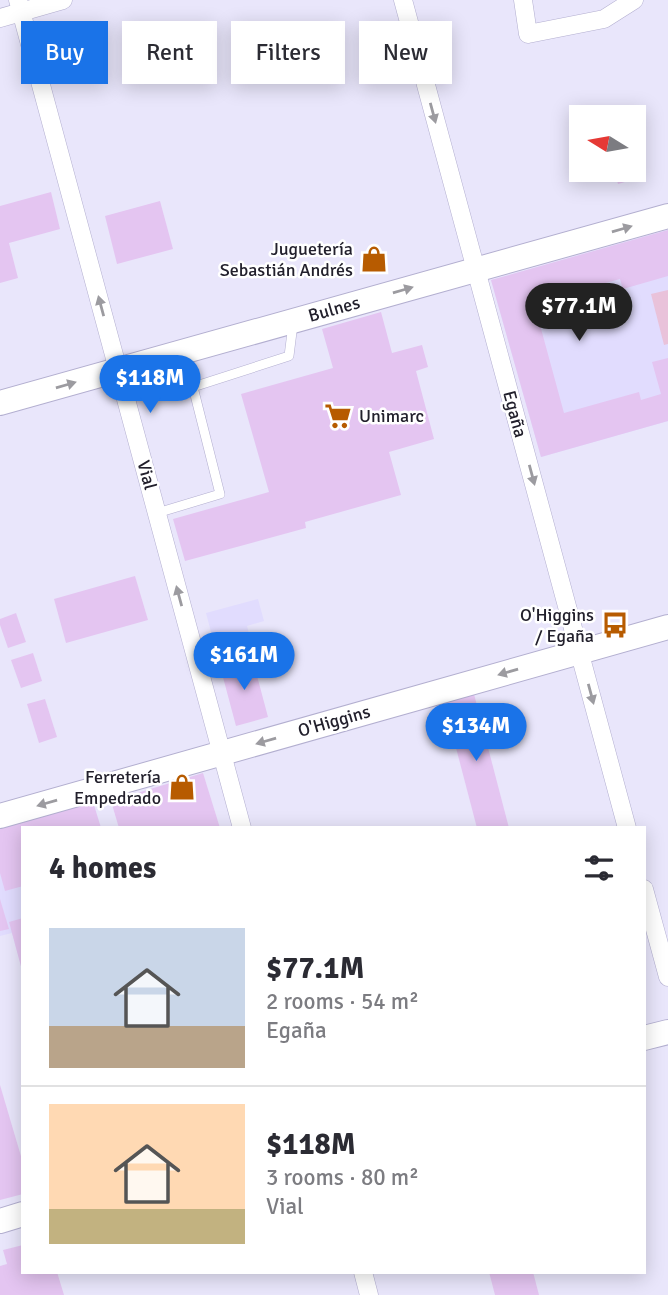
<!DOCTYPE html>
<meta charset="utf-8">
<style>
body{margin:0;font-family:Signika,sans-serif;background:#f7f7f7;color:#2b2b33;height:100vh;display:flex;flex-direction:column;font-size:26px;white-space:nowrap}
*{box-sizing:border-box;margin:0}
p{font-size:23px;color:#7c7c81}
.icon{flex:none;width:38px;height:38px;fill:none;stroke:currentColor;stroke-width:2;stroke-linecap:round;stroke-linejoin:round}
.map{position:relative;flex:1;overflow:hidden}
.sheet{position:absolute;left:21px;top:826px;width:625px;height:448px;display:flex;flex-direction:column;background:#fff;border-radius:0px;box-shadow:0 4px 18px #0003}
.sheet>*{flex:none}
.banner{position:absolute;left:21px;top:21px;width:626px;height:63px;display:flex;gap:14px}
.needle{width:46px;rotate:281deg}
.buttons{position:absolute;left:569px;top:105px;display:grid;gap:14px}
.buttons a{display:grid;place-items:center;width:77px;height:77px;border-radius:0px;background:#fff;box-shadow:0 4px 18px #0003;font-size:35px}
.price{position:absolute;translate:-50% -60px;padding:0 16px;border-radius:24px;background:#1a73e8;color:#fff;font-size:23px;line-height:46px;filter:drop-shadow(0 2px 4px #0008)}
.price::after{content:'';position:absolute;left:50%;top:42px;width:21px;height:16px;margin-left:-10px;background:inherit;clip-path:polygon(0 0,100% 0,50% 100%)}
.price.current{background:#222;color:#fff}
ul{padding:0;list-style:none}
li{display:flex;align-items:center;gap:21px;height:175px;padding:0 28px}
li+li{border-top:2px solid #e1e1e2}
li span{display:grid;place-items:center;flex:none;width:196px;height:140px;border-radius:0px;color:#555}
li>.icon{margin-inline-start:auto}
span .icon{width:84px;height:84px;fill:#fffc;stroke-width:1}
li b{font-size:30px}
h2{display:flex;justify-content:space-between;align-items:center;height:84px;padding:0 28px;font-size:30px}
.chip{padding:0 24px;border-radius:0px;background:#fff;box-shadow:0 4px 18px #0003;font-size:24px;line-height:63px}
.chip.current{background:#1a73e8;color:#fff}
.map>svg:first-child{display:block}
.built{fill:#e1dcfe}
.green{fill:#e9c2da}
.building{fill:#e4c5f1}
.lines{fill:none;stroke-linecap:round;stroke-linejoin:round}
.lane-casing{stroke:#b3afd0;stroke-width:10}
.street-casing{stroke:#b3afd0;stroke-width:19}
.secondary-casing{stroke:#b3afd0;stroke-width:26}
.lane{stroke:#fff;stroke-width:9}
.street{stroke:#fff;stroke-width:18}
.secondary{stroke:#fff;stroke-width:24}
.oneway{fill:#9c9ba0}
.labels{text-anchor:middle;dominant-baseline:central;stroke-width:5;stroke-linejoin:round;paint-order:stroke}
.poi-label{font-size:18px;fill:#22202c;stroke:#fff;text-anchor:end}
.street-label{font-size:18px;fill:#22202c;stroke:#fff}
</style>
<div class="map">
<svg width="668" height="1295" viewBox="0 0 668 1295">
<rect width="100%" height="100%" fill="#e9e6fb"/>
<g class="built">
<polygon points="668,230 668,421 541,457 491,280"/>
<polygon points="258,599 264,621 247,626 255,656 220,666 206,613"/>
<polygon points="93,802 101,828 23,828 23,973 12,933 0,936 0,829"/>
</g>
<polygon class="green" points="668,290 668,344 664,345 651,294"/>
<g class="building">
<polygon points="622,106 625,117 599,117 597,113"/>
<polygon points="634,151 642,177 618,184 614,170 634,170"/>
<polygon points="51,192 60,229 9,243 18,278 0,283 0,206"/>
<polygon points="160,201 173,249 117,264 105,216"/>
<polygon points="668,230 668,276 623,289 620,279 534,303 564,413 639,392 641,400 661,394 652,362 668,358 668,421 541,457 491,280"/>
<polygon points="381,312 392,353 422,345 428,367 416,371 434,439 389,452 401,495 305,522 306,528 185,561 173,519 269,492 241,394 333,368 322,329"/>
<polygon points="135,576 148,620 66,643 54,599"/>
<polygon points="16,613 26,642 8,648 0,625 0,619"/>
<polygon points="33,653 42,681 21,688 11,660"/>
<polygon points="252,657 268,717 236,726 220,666"/>
<polygon points="474,694 509,828 477,828 444,702"/>
<polygon points="45,699 57,737 39,743 27,704"/>
<polygon points="203,773 220,828 119,828 111,801"/>
<polygon points="93,802 101,828 23,828 23,886 5,891 0,873 0,829"/>
<polygon points="0,899 9,929 0,931"/>
<polygon points="23,918 23,970 22,970 9,922"/>
<polygon points="0,1085 23,1163 23,1194 0,1200"/>
<polygon points="23,1245 23,1272 57,1272 64,1295 0,1295 0,1266 7,1264 3,1250"/>
<polygon points="489,1272 533,1272 539,1295 495,1295"/>
</g>
<g class="lines">
<g class="lane-casing">
<polyline id="lane" points="157,513 220,494 193,387 289,356 293,324"/>
</g>
<g class="street-casing">
<g id="street">
<polyline points="18,0 242,828"/>
<polyline points="403,0 627,828"/>
<polyline points="523,0 528,34 604,19 634,0"/>
<polyline points="0,18 63,0"/>
<polyline points="644,889 668,977"/>
<polyline points="363,1272 369,1295"/>
</g>
</g>
<g class="secondary-casing">
<g id="secondary">
<polyline points="0,403 668,216"/>
<polyline points="0,816 668,627"/>
<polyline points="644,1038 668,1032"/>
<polyline points="0,1221 23,1214"/>
</g>
</g>
<use href="#lane" class="lane"/>
<use href="#street" class="street"/>
<use href="#secondary" class="secondary"/>
</g>
<defs><path id="oneway-solid" d="M-6-.8H1V-3.2L6.5 0L1 3.2V.8H-6Z" transform="scale(1.75)"/></defs>
<g class="oneway">
<use href="#oneway-solid" transform="translate(433 113) rotate(75)"/>
<use href="#oneway-solid" transform="translate(622 229) rotate(-16)"/>
<use href="#oneway-solid" transform="translate(403 290) rotate(-16)"/>
<use href="#oneway-solid" transform="translate(101 306) rotate(-105)"/>
<use href="#oneway-solid" transform="translate(66 385) rotate(-16)"/>
<use href="#oneway-solid" transform="translate(532 475) rotate(75)"/>
<use href="#oneway-solid" transform="translate(179 596) rotate(-105)"/>
<use href="#oneway-solid" transform="translate(508 672) rotate(164)"/>
<use href="#oneway-solid" transform="translate(591 694) rotate(75)"/>
<use href="#oneway-solid" transform="translate(266 741) rotate(164)"/>
<use href="#oneway-solid" transform="translate(47 803) rotate(164)"/>
</g>
<defs>
<g id="shop-bare" transform="scale(2.1)"><path d="M-5-2.5h2.3a2.7 3.5 0 0 1 5.4 0H5L5.5 6h-11ZM-1.5-2.5h3a1.5 2.3 0 0 0-3 0Z" fill="#b75b00" stroke="#fff" stroke-width="2.5" paint-order="stroke"/></g>
<g id="supermarket-bare" transform="scale(2.1)"><path d="M-6-5.5h2.5l.6 2H6L4.5 2H-2.5L-4.4-4H-6ZM-1.5 3.2a1.3 1.3 0 1 0 .1 0ZM3 3.2a1.3 1.3 0 1 0 .1 0Z" fill="#b75b00" stroke="#fff" stroke-width="2.5" paint-order="stroke"/></g>
<g id="bus-bare" transform="scale(2.1)"><path d="M-5-6H5V4H4V6H2V4H-2V6H-4V4H-5ZM-3.5-4V0h7V-4ZM-3.5 1.2v1.5H-2V1.2ZM2 1.2v1.5H3.5V1.2Z" fill="#b75b00" stroke="#fff" stroke-width="2.5" paint-order="stroke"/></g>
</defs>
<g fill-rule="evenodd">
<use href="#shop-bare" x="374" y="259"/>
<use href="#supermarket-bare" x="338" y="416"/>
<use href="#bus-bare" x="615" y="625"/>
<use href="#shop-bare" x="182" y="787"/>
</g>
<g class="labels">
<g class="poi-label">
<text x="353" y="249">Juguetería<tspan x="353" dy="21">Sebastián Andrés</tspan></text>
<text x="359" y="416" text-anchor="start">Unimarc</text>
<text x="594" y="615">O'Higgins<tspan x="594" dy="21">/ Egaña</tspan></text>
<text x="161" y="777">Ferretería<tspan x="161" dy="21">Empedrado</tspan></text>
</g>
<g class="street-label">
<text transform="translate(334 309) rotate(-16)">Bulnes</text>
<text transform="translate(515 414) rotate(75)">Egaña</text>
<text transform="translate(147 475) rotate(75)">Vial</text>
<text transform="translate(334 721) rotate(-16)">O'Higgins</text>
</g>
</g>
</svg>
<div class="buttons">
<a><svg class="needle" viewBox="-14 -14 28 28"><path d="M0-13l5 13h-10z" fill="#e53935"/><path d="M0 13l5-13h-10z" fill="#7c7c81"/></svg></a>
</div>
<b class="price current" style="left:579px;top:343px">$77.1M</b>
<b class="price" style="left:150px;top:415px">$118M</b>
<b class="price" style="left:244px;top:692px">$161M</b>
<b class="price" style="left:476px;top:763px">$134M</b>
<div class="banner">
<a class="chip current">Buy</a>
<a class="chip">Rent</a>
<a class="chip">Filters</a>
<a class="chip">New</a>
</div>
<section class="sheet">
<h2>4 homes<svg class="icon" aria-label="filters" viewBox="0 0 24 24"><path d="M4 7h16M4 17h16"/><circle cx="9" cy="7" r="2"/><circle cx="15" cy="17" r="2"/></svg></h2>
<ul>
<li><span style="background:linear-gradient(#c9d6e8 70%,#b9a48a 0)"><svg class="icon" aria-label="home" viewBox="0 0 24 24"><path d="M3 11l9-7 9 7M6 9v11h12V9"/></svg></span><div><b>$77.1M</b><p>2 rooms · 54 m²</p><p>Egaña</p></div></li>
<li><span style="background:linear-gradient(#ffd9b3 75%,#c2b280 0)"><svg class="icon" aria-label="home" viewBox="0 0 24 24"><path d="M3 11l9-7 9 7M6 9v11h12V9"/></svg></span><div><b>$118M</b><p>3 rooms · 80 m²</p><p>Vial</p></div></li>
</ul>
</section>
</div>
